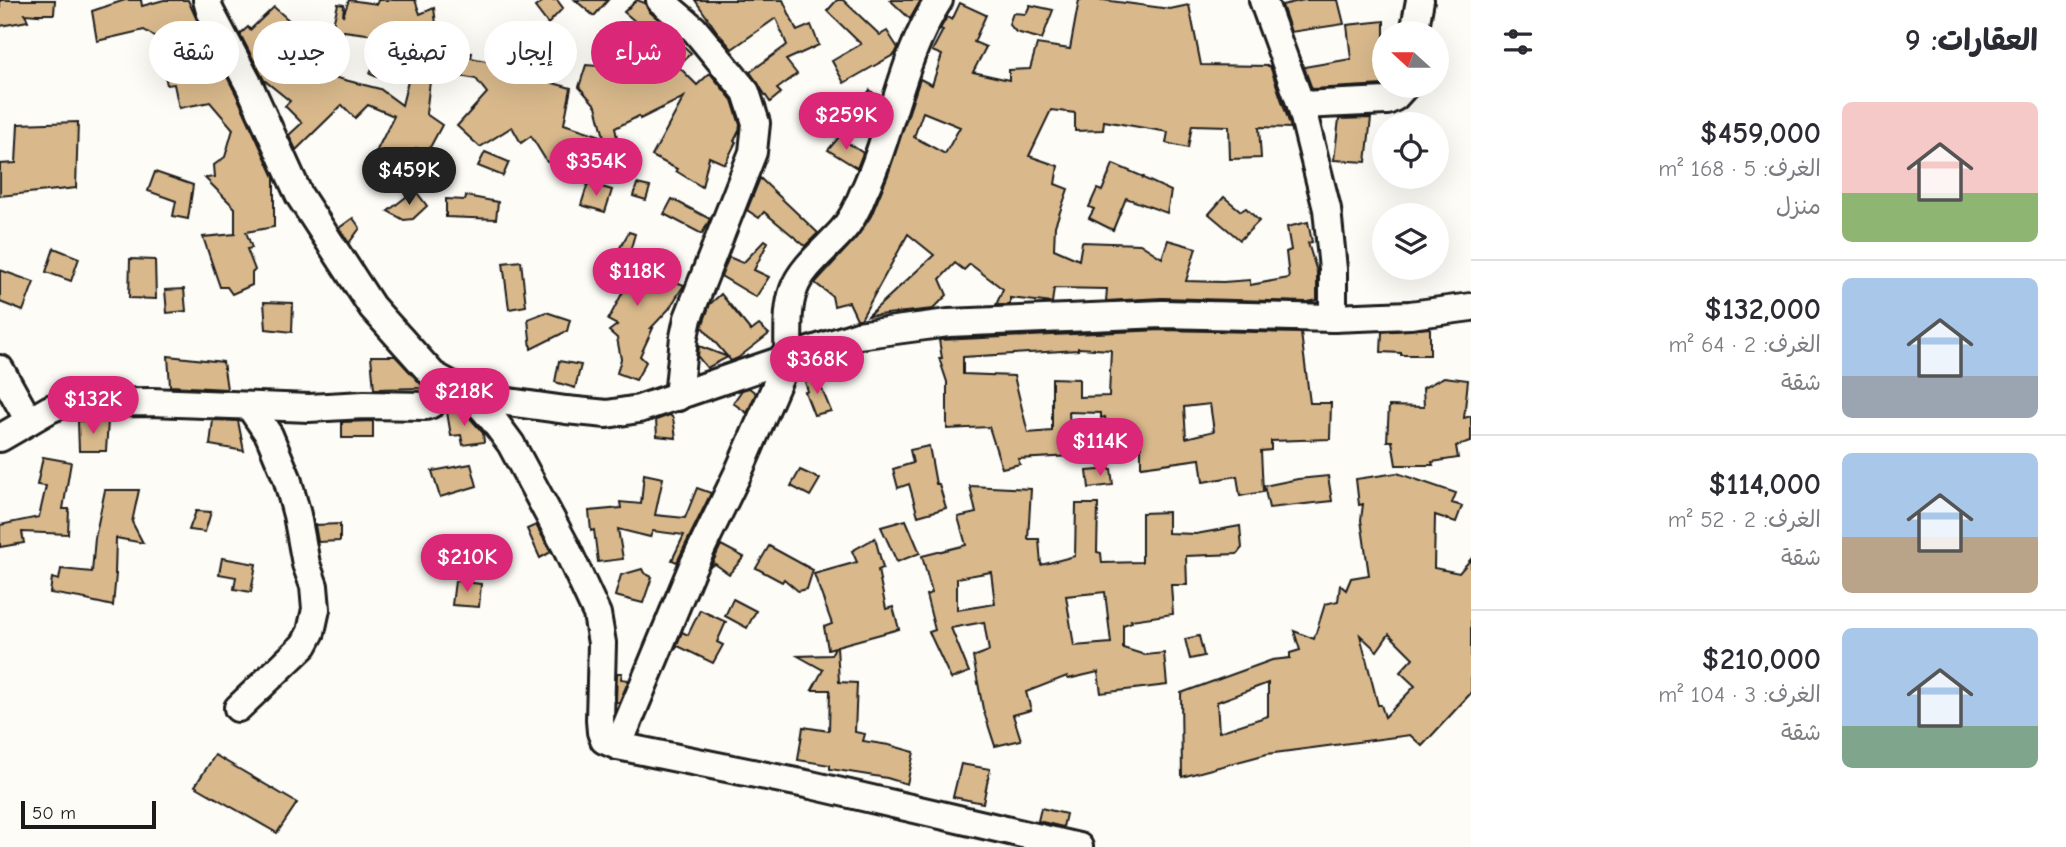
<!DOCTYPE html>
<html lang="ar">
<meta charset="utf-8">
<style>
body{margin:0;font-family:"Comic Neue","Playpen Sans Arabic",sans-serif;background:#f2f2f3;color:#2b2b33;direction:rtl;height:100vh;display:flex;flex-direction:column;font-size:26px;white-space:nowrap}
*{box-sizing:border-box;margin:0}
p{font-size:23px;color:#7c7c81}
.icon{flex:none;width:38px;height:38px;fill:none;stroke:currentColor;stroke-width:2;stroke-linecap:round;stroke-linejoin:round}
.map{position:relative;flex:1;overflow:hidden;direction:ltr}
.sheet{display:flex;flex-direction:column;background:#fff;width:595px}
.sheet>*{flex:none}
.guide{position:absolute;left:21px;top:21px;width:665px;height:63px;direction:rtl;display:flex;gap:14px}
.needle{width:46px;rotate:291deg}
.fabs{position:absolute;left:1372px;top:21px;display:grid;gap:14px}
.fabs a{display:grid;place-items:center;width:77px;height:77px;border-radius:50%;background:#fff;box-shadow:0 7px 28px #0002;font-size:35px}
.scale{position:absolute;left:21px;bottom:18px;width:135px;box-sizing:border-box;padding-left:7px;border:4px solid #1c1c1c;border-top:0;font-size:19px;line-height:24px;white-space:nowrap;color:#1c1c1c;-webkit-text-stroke:5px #fdfcf7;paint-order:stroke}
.price{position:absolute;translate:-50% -60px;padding:0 16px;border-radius:24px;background:#db2777;color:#fff;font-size:23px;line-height:46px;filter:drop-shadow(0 2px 4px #0008)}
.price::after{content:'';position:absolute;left:50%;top:42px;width:21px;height:16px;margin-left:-10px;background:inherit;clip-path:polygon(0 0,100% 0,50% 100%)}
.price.on{background:#222;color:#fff}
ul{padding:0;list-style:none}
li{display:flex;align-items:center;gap:21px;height:175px;padding:0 28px}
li+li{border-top:2px solid #e1e1e2}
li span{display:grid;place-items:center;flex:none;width:196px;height:140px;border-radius:10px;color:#555}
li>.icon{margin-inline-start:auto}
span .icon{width:84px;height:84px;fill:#fffc;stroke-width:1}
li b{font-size:30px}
h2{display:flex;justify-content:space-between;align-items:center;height:84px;padding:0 28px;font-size:30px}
.pill{padding:0 24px;border-radius:32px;background:#fff;box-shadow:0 7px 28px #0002;font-size:24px;line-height:63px}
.pill.on{background:#db2777;color:#fff}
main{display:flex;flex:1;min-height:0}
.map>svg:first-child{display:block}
.building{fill:#d9b98c;stroke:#1c1c1c;stroke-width:2;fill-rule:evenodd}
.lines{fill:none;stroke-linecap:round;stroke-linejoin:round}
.minor-casing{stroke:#1c1c1c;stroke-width:32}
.minor{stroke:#fdfcf7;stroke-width:26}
</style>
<main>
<section class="sheet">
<h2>العقارات: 9<svg class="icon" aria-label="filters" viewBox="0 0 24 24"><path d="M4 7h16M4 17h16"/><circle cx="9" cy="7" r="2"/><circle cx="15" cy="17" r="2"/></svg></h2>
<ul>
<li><span style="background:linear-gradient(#f6c9c9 65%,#8fb573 0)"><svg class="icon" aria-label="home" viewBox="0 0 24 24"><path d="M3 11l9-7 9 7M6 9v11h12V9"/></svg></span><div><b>$459,000</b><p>الغرف: 5 · 168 m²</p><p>منزل</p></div></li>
<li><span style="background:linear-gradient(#a9c7e8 70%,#9aa5b1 0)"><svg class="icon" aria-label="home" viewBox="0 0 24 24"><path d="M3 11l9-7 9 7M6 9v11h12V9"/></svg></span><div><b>$132,000</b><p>الغرف: 2 · 64 m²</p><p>شقة</p></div></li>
<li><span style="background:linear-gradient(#a9c7e8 60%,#b9a48a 0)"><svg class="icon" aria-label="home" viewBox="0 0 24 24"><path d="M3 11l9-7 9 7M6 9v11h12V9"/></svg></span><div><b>$114,000</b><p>الغرف: 2 · 52 m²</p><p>شقة</p></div></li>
<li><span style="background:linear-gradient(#a9c7e8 70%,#7fa58c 0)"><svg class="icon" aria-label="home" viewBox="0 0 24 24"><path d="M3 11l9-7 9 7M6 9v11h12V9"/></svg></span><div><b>$210,000</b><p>الغرف: 3 · 104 m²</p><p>شقة</p></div></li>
</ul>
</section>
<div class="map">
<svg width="1471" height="847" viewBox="0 0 1471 847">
<rect width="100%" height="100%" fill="#fdfcf7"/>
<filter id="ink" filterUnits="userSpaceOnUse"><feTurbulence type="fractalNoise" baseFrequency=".0143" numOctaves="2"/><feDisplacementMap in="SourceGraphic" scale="14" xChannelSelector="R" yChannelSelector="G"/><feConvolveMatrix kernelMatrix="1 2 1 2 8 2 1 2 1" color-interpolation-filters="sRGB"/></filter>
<g filter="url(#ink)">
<g class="building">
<polygon points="0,0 55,0 54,14 37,14 38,15 25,14 28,21 0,26"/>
<polygon points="125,0 141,0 142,6 164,0 188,0 210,49 212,48 236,94 274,177 274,227 246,232 252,248 247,249 255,270 252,273 252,285 232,294 227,287 220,287 203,237 235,234 235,208 205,178 215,177 214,165 225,157 233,129 210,102 179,108 174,84 167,85 163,66 178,53 149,33 144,30 97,41 92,11"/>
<polygon points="349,0 377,4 378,0 415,0 420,14 434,8 436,24 398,42 377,77 370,74 382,43 374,40 375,35 343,31 343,51 332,49 333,77 380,89 402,105 411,69 431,73 426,114 442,125 427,153 416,148 400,171 390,166 388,171 372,160 394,116 368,105 355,118 342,105 296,150 289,135 302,123 285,106 290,101 264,80 240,34 248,27 250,30 274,7 291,22 263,51 286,53 285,57 311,63 313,59 318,59 317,32 331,33 338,4 344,5 343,16"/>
<polygon points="545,0 557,0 563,8 548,24 535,7"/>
<polygon points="575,0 608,0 594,16"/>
<polygon points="637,0 645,3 650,12 674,33 672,35 691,53 678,66 697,85 710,73 732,100 740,125 739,131 734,141 736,142 725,164 709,157 702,187 676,171 677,169 652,156 684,97 640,119 639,116 615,128 618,142 622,143 619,145 624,168 612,171 607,150 587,160 557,152 558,162 547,162 531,136 521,143 512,127 480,147 457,126 487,93 476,79 421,69 425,49 472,53 471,58 491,62 499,54 524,75 571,88 564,124 604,137 596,106 579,87 586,65 598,66 629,49 631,46 650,34 624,12"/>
<polygon points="695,0 783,0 797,31 811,25 819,45 786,60 797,74 777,89 781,93 770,102 750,72 787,45 776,18 732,49 718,33"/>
<polygon points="837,0 843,0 880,35 887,31 898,48 895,54 844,83 832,61 861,44 827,11"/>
<polygon points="890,0 921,0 910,19"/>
<path d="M1079,0H1103L1170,9L1189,5L1201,65L1270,66L1291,128L1259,127L1261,158L1230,159L1229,126L1192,125L1188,148L1166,143L1168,132L1104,121L1103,130L1075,131V113L1051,110L1029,156L1058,166L1055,184L1068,189L1055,226L1054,249L1079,260L1082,242L1140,244L1162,258L1168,240L1196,248L1186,281L1223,282L1250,280V285L1289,278L1286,252L1291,250L1287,227L1308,222L1312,242L1308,243L1317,272V300L1308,302L1162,298L1106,301L1107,289L1054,288L1052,303L1010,298V305H996L1003,289L970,264L964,270L955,263L940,279L947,295L933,309L868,316L934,255L908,234L861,319H857L849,302L834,306L832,296L815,283L857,237L871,216L888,175L920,79L932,85L942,55L932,51L943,30L940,29L947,17L952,20L960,3L986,15L974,42L986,47L973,72L1009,80V70L1030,69L1037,44L1070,49ZM923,112L960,127L945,154L914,137Z"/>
<polygon points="1304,0 1338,0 1344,24 1291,32 1282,5"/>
<polygon points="1030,5 1053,10 1042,39 1016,32 1009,24 1013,13 1026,14"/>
<polygon points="1384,21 1384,85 1312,89 1304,67 1351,59 1347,25"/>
<polygon points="870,90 880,99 872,125 854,110"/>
<polygon points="1371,118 1366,162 1334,160 1339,119"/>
<polygon points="78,122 76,188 0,196 0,164 16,163 18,124"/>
<polygon points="839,137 863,153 857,168 828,150"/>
<polygon points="485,152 509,162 503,176 478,166"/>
<polygon points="1113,164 1144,177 1143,178 1171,191 1167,213 1126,198 1113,230 1089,218 1094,209 1089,207 1097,189 1102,191"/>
<polygon points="155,172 193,185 188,219 173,216 176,201 148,191"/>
<polygon points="760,178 818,233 805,246 764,212 759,218 747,210"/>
<polygon points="588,183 612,190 605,212 581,205"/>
<polygon points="637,184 650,187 646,200 633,196"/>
<polygon points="415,190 427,206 413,219 404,220 388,211"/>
<polygon points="466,196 498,202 496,219 446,217 446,199 465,200"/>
<polygon points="1224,197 1241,211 1246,208 1259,221 1240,240 1209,214"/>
<polygon points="672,199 710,219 702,234 664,214"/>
<polygon points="353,218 360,228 349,243 339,228"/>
<polygon points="629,232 635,234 625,268 635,272 637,267 684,285 669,309 651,328 653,328 640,356 646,362 636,380 617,373 621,359 617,338 609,331 617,325 608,320 625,288 603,277"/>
<polygon points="765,240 768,242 754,270 769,277 756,297 721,276 729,257 743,263"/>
<polygon points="54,248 79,258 71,281 46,272"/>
<polygon points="130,259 155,260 156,299 129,298"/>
<polygon points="521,261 526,306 509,309 503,263"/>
<polygon points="0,270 34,282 23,311 0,302"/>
<polygon points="184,289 186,311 167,313 165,290"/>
<polygon points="721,294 751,331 759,325 769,334 738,358 731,361 702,327 710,304"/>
<polygon points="264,302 293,303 292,332 266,329"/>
<polygon points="546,312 570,320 567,331 531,349 528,319"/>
<polygon points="1430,328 1430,355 1401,355 1401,353 1381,352 1382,332"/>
<path d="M1162,330L1301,333L1310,403H1331L1330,439L1271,441V450L1261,451L1263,492L1240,496L1237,476L1203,482L1200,459L1141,467V446H1110L1105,417L1101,418V413L1069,412L1072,456L1018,459L1020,464L1002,468L989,427L947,429V382L939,358H942L939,340ZM1078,348L1111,350L1109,396L1079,397V379L1052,378V431L1028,433L1014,376L963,374V357L1078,350ZM1210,404L1214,431L1186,438L1184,407Z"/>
<polygon points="699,346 728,357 707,368 698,357"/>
<polygon points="168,356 223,362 227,389 170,386"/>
<polygon points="371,356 395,356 425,388 374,389"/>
<polygon points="559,361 581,365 575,388 555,382"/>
<polygon points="818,372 821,387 831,411 814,415 805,392 808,391 805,382"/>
<polygon points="1444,377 1468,380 1464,418 1471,416 1471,442 1456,446 1458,458 1432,462 1433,465 1396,465 1392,441 1387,441 1389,406 1424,407 1423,388"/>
<polygon points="749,388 756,393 747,413 733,403 742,390"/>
<polygon points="448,410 463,410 483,433 484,442 463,445 461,435 451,436 447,412"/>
<polygon points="670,415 673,418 676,438 657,436 656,420"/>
<polygon points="213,420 238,421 244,451 210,445"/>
<polygon points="78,421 108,421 106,451 79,451"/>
<polygon points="373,421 373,438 342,438 342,422"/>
<polygon points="929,446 936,484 939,484 946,508 918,516 909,484 898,488 893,469 913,463 910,450"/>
<polygon points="43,457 71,462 63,509 69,509 68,534 22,532 24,543 0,547 0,525 39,517 46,486 37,485"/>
<polygon points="471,464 477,486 440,497 432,471"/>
<polygon points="1111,469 1113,485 1089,488 1087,471"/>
<polygon points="800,470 820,479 810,496 791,486"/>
<path d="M1397,473L1456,493L1452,503L1462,506L1456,522L1435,515L1434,568L1459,573L1471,559V693L1422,746L1410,735L1267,754L1182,777L1181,693L1272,660L1290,658V653L1300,650L1294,631L1314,639L1325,604L1338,601L1340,585L1346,590L1351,578L1369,575L1361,520L1363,504L1359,505L1356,479ZM1389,634L1413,658L1400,672L1415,686L1385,717L1381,705H1378L1360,635L1377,651ZM1268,683V716L1219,732L1217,702Z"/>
<polygon points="644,474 663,478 655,515 685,518 697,488 711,493 677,562 672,560 684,535 653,531 650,537 618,529 623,559 598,562 594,530 591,531 589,511 621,508 620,502 641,504"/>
<polygon points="1328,476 1332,501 1269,508 1264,486 1298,479"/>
<path d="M970,486L1031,489L1028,539H1039L1041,565L1075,556L1076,504H1098L1097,552L1101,553L1102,563L1142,562V513L1168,512V533L1196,534L1240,526L1242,548L1237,554L1186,556L1187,585H1171L1173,614L1131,620L1132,622L1123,625V648L1145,655L1164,653L1167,685L1101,693L1098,672L1068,679L1067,676L1026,692L1031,710L1013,715L1021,740L995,746L983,709L973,657L989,651L984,622L951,628L969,672L951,679L929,632L935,630L926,595L932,593L922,556L966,545L958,517L976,513ZM991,572L995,604L957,610V578ZM1105,592L1111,643L1074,646L1066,596Z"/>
<polygon points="105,490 139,490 132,522 143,543 116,538 115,574 116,574 113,606 86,600 86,599 50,593 52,578 59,580 61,569 92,572 95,538"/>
<polygon points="196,511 211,512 205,532 189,530"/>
<polygon points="906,520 920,553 897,562 881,527"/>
<polygon points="340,524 340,541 318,542 315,525"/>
<polygon points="536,525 551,552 540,558 527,529"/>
<polygon points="875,538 883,568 878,570 886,609 893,607 899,629 837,646 839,682 857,683 855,732 865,734 863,741 889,745 914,752 907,784 887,778 830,769 830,765 798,760 803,727 829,731 830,690 812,690 823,670 798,656 831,655 835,647 828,649 824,627 832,624 814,574 857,562 852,551"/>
<polygon points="721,545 744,557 729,574 715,564 711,566"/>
<polygon points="769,546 813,570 807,589 798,591 784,579 782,582 756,568"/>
<polygon points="222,558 256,564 251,592 234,589 236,577 219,574"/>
<polygon points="642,569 644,573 652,577 643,603 615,596 621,575"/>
<polygon points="455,581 481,584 479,607 452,605"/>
<polygon points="733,599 756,611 747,628 725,616"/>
<polygon points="700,610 726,622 717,642 723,645 713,663 678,646 675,650 682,632 688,635"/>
<polygon points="1199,636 1204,656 1190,659 1185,639"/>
<polygon points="617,673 622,673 621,679 629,680 619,703 616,702"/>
<polygon points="215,755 297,803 277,833 195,786"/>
<polygon points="961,764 990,769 983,803 953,797"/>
<polygon points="1041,808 1066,814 1063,827 1038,821"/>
</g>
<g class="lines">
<g class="minor-casing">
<g id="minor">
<polyline points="207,0 210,11 250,87 299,195 372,307 433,375 473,397 494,421 511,444 565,545 597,614 602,643 600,720 601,732 604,740 618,746 811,785 1079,847"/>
<polyline points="660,0 694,29 746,92 756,123 753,152 688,318 684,337 678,397"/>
<path d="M939,0C900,60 893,131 863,194C858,207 851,221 842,231C827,248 801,268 794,289C786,310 789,336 788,358L858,335L948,323L1162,314L1333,318V269L1327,209L1301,105L1263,0"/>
<polyline points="1414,33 1420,0"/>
<polyline points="1301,105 1387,101 1395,97 1405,86"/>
<polyline points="1333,318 1410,315 1471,307"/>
<polyline points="0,369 29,421"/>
<polyline points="473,397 566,410 607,414 639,409 788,358 738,473 692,568 618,746"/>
<path d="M0,438L50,409L60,405L78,403L151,402L309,408L364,405L426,406C439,403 440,393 442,382"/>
<polyline points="238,708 304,645 311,632 316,609 314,586 306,564 297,515 287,478 269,435 250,407"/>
</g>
</g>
<use href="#minor" class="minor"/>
</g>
</g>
</svg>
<div class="fabs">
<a><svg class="needle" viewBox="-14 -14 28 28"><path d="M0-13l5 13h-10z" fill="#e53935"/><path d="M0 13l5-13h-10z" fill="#7c7c81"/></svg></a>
<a><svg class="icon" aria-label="locate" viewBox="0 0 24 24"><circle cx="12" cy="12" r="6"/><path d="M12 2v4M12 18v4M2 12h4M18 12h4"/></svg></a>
<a><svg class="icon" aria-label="layers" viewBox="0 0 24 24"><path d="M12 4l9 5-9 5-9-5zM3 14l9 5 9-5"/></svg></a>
</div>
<div class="scale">50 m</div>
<b class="price" style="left:846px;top:152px">$259K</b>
<b class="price" style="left:596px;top:198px">$354K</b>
<b class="price on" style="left:409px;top:207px">$459K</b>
<b class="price" style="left:637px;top:308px">$118K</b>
<b class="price" style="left:817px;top:396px">$368K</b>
<b class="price" style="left:464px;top:428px">$218K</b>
<b class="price" style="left:93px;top:436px">$132K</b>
<b class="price" style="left:1100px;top:478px">$114K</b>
<b class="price" style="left:467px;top:594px">$210K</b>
<div class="guide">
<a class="pill on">شراء</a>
<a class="pill">إيجار</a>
<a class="pill">تصفية</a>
<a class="pill">جديد</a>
<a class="pill">شقة</a>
</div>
</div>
</main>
